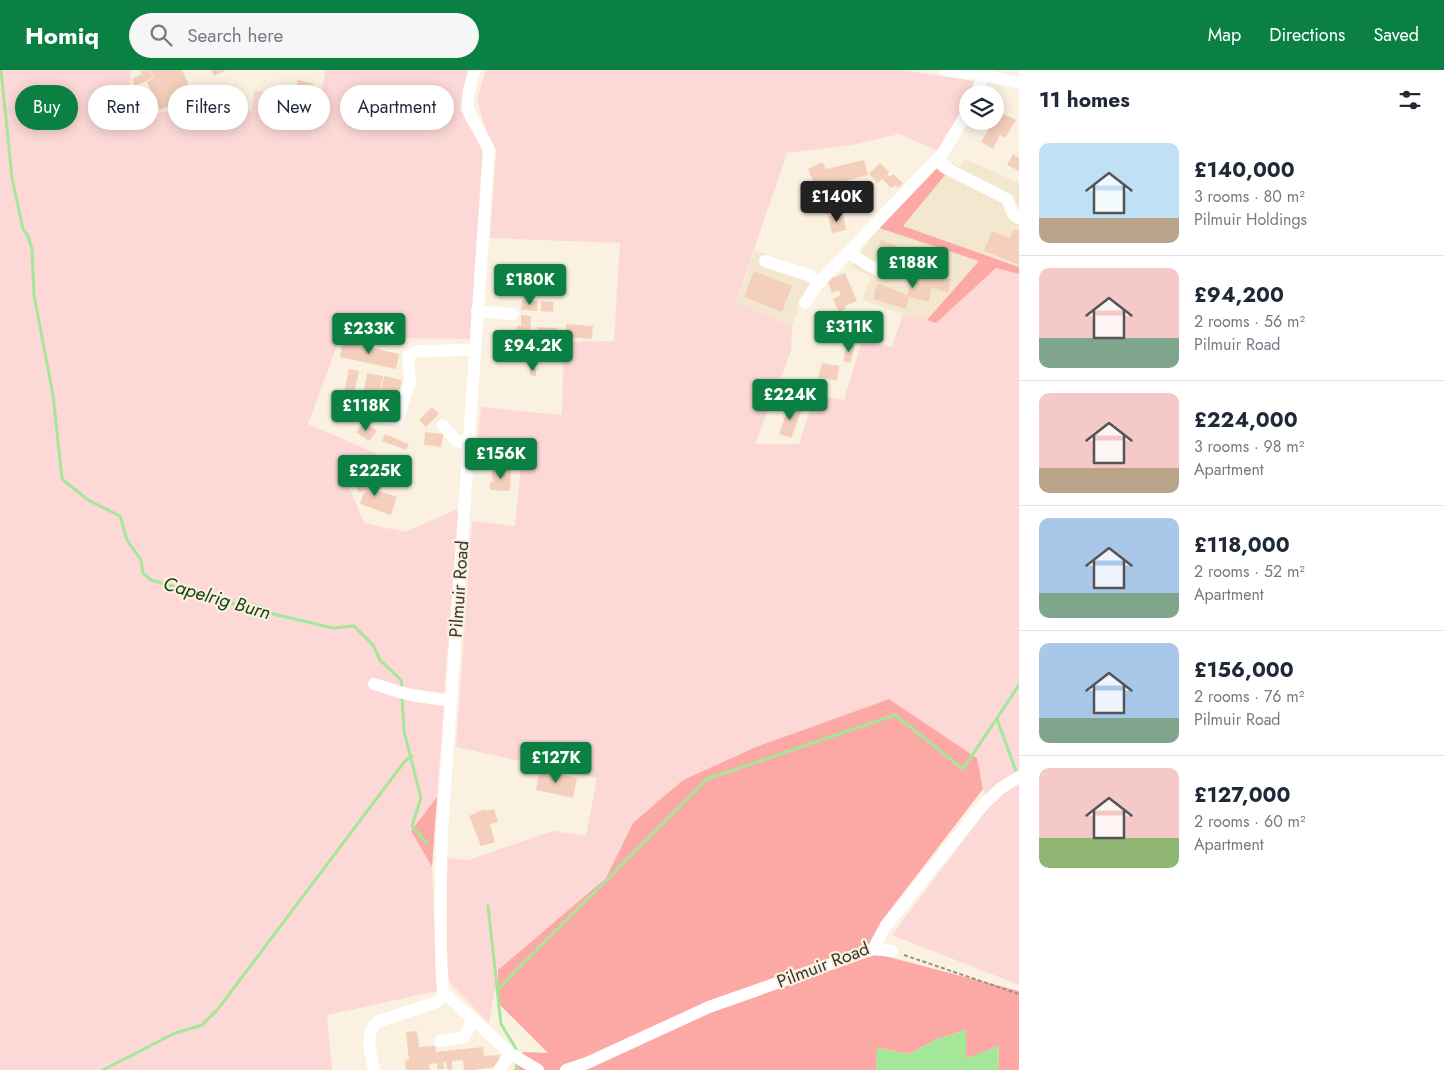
<!DOCTYPE html>
<meta charset="utf-8">
<style>
body{margin:0;font-family:Jost,sans-serif;background:#f6f6f7;color:#1f2937;height:100vh;display:flex;flex-direction:column;font-size:19px;white-space:nowrap}
*{box-sizing:border-box;margin:0}
p{font-size:16px;color:#747a83}
.icon{flex:none;width:28px;height:28px;fill:none;stroke:currentColor;stroke-width:2;stroke-linecap:round;stroke-linejoin:round}
.map{position:relative;flex:1;overflow:hidden}
.sheet{display:flex;flex-direction:column;background:#fff;width:425px}
.sheet>*{flex:none}
.hud{position:absolute;left:15px;top:15px;width:475px;height:45px;display:flex;gap:10px}
.controls{position:absolute;left:959px;top:15px;display:grid;gap:10px}
.controls a{display:grid;place-items:center;width:45px;height:45px;border-radius:50%;background:#fff;box-shadow:0 2px 12px #0003;font-size:25px}
.price{position:absolute;translate:-50% -42px;padding:0 11px;border-radius:5px;background:#0b8043;color:#fff;font-size:16px;line-height:32px;filter:drop-shadow(0 1px 2px #0008)}
.price::after{content:'';position:absolute;left:50%;top:30px;width:15px;height:11px;margin-left:-8px;background:inherit;clip-path:polygon(0 0,100% 0,50% 100%)}
.price.selected{background:#222;color:#fff}
ul{padding:0;list-style:none}
li{display:flex;align-items:center;gap:15px;height:125px;padding:0 20px}
li+li{border-top:1px solid #e0e1e3}
li span{display:grid;place-items:center;flex:none;width:140px;height:100px;border-radius:10px;color:#555}
li>.icon{margin-inline-start:auto}
span .icon{width:60px;height:60px;fill:#fffc;stroke-width:1}
li b{font-size:21px}
h2{display:flex;justify-content:space-between;align-items:center;height:60px;padding:0 20px;font-size:21px}
.chip{padding:0 18px;border-radius:22px;background:#fff;box-shadow:0 2px 12px #0003;font-size:18px;line-height:45px}
.chip.selected{background:#0b8043;color:#fff}
header{display:flex;align-items:center;gap:30px;box-sizing:border-box;height:70px;padding:0 25px;background:#0b8043;color:#fff}
header strong{font-size:24px}
nav{display:flex;gap:28px;margin-inline-start:auto;font-size:18px}
.search{width:350px;height:45px;background:#f6f6f7;display:flex;align-items:center;gap:12px;box-sizing:border-box;padding:0 18px;border-radius:28px;color:#747a83;font-size:19px}
main{display:flex;flex:1;min-height:0}
.map>svg:first-child{display:block}
.built{fill:#f4e7cf}
.green{fill:#fcd8d6}
.forest{fill:#fca9a6}
.water{fill:#a5e799}
.lines{fill:none;stroke-linecap:round;stroke-linejoin:round}
.stream{stroke:#a5e799;stroke-width:3}
.building{fill:#f4cfbb}
.path{stroke:#989185;stroke-width:2;stroke-dasharray:4 2.5;stroke-linecap:butt}
.minor{stroke:#fff;stroke-width:12}
.labels{text-anchor:middle;dominant-baseline:central;stroke-width:4.5;stroke-linejoin:round;paint-order:stroke}
.street-label{font-size:18px;fill:#39352e;stroke:#fbf1e0}
.water-label{font-size:19px;font-style:italic;fill:#18430f;stroke:#fbf1e0}
</style>
<header>
<strong>Homiq</strong>
<div class="search"><svg class="icon" aria-label="search" viewBox="0 0 24 24"><circle cx="10" cy="10" r="6"/><path d="M15 15l6 6"/></svg>Search here</div>
<nav><a>Map</a><a>Directions</a><a>Saved</a></nav>
</header>
<main>
<div class="map">
<svg width="1019" height="1000" viewBox="0 0 1019 1000">
<rect width="100%" height="100%" fill="#fbf1e0"/>
<g class="built">
<polygon points="965,89 1019,113 1019,197 902,156 945,105 953,92 960,97"/>
<polygon points="878,158 934,176 980,191 927,250 903,244 862,230 871,206 850,197"/>
<polygon points="755,180 821,205 802,227 792,257 736,233"/>
</g>
<g class="green">
<polygon points="0,0 131,0 129,17 156,44 194,33 197,55 220,52 252,40 254,20 319,32 326,0 471,0 460,39 483,77 471,269 340,267 308,354 380,385 346,409 364,453 405,462 456,440 460,442 444,623 397,617 442,634 444,636 437,727 411,761 432,797 437,921 327,945 332,1000 0,1000"/>
<polygon points="486,0 903,0 973,11 971,24 968,24 967,33 940,82 899,64 851,75 787,83 736,232 792,257 791,281 755,374 799,374 815,325 844,330 862,270 892,277 903,244 936,252 996,198 1019,204 1019,915 892,865 991,734 983,719 977,688 889,629 756,677 683,710 633,753 606,808 498,900 489,953 449,912 446,887 447,788 468,790 553,761 586,766 597,708 456,677 472,451 515,456 523,373 478,367 481,337 562,345 564,272 614,271 620,173 490,168 496,80 485,58 477,29"/>
</g>
<g class="forest">
<polygon points="934,97 945,105 903,156 1019,197 1019,204 996,198 936,253 927,250 979,191 879,158"/>
<polygon points="889,629 977,688 983,719 880,853 881,885 1019,921 1019,1000 998,1000 999,976 966,989 966,960 937,969 909,984 878,978 876,1000 514,1000 523,982 548,983 498,933 498,900 606,808 633,753 683,710 756,677"/>
<polygon points="437,727 432,797 411,761"/>
</g>
<polygon class="water" points="966,960 966,988 999,976 998,1000 876,1000 877,978 909,984 937,969"/>
<g class="lines">
<g class="stream">
<polyline points="1,0 12,108 23,159 28,166 32,179 34,225 53,325 62,409 88,430 120,446 127,470 141,490 143,503 151,510 241,536 254,535 265,538 273,544 333,558 354,556 373,575 380,590 401,610 402,619"/>
<polyline points="402,626 404,661 421,728 412,756 427,773"/>
<polyline points="997,649 1017,704"/>
<polyline points="488,836 501,954 515,977 516,982"/>
<polyline points="497,920 707,709 895,645 963,699 1019,615"/>
<polyline points="516,991 517,1000"/>
<polyline points="103,1000 173,964 202,955 218,939 405,691 412,686"/>
</g>
</g>
<g class="building">
<polygon points="149,0 153,8 135,16 132,9 142,4 140,1"/>
<polygon points="150,0 182,0 191,20 175,27 177,32 160,40 147,12 154,8"/>
<polygon points="211,0 226,0 214,6"/>
<polygon points="298,10 314,14 312,26 295,22"/>
<polygon points="216,28 217,35 206,36 205,29"/>
<polygon points="999,42 1016,50 1005,68 1000,65 993,79 981,72"/>
<polygon points="1013,84 1019,88 1019,101 1007,95"/>
<polygon points="864,90 868,105 833,114 845,138 827,145 808,99 822,92 826,99"/>
<polygon points="880,93 889,102 887,104 890,107 893,104 903,113 898,118 895,115 891,118 882,109 878,113 869,104"/>
<polygon points="843,143 846,160 832,163 828,146"/>
<polygon points="1014,159 1019,161 1019,195 984,181 992,161 1010,168"/>
<polygon points="881,170 897,176 892,191 876,185"/>
<polygon points="929,198 937,200 936,205 951,209 948,222 931,218 929,232 909,227 906,239 873,229 877,213 907,225 914,199 928,203"/>
<polygon points="754,201 792,216 782,242 744,227"/>
<polygon points="845,203 857,231 845,236 846,239 839,242 833,229 841,225 839,220 832,223 827,210"/>
<polygon points="522,230 538,231 537,241 521,240"/>
<polygon points="541,231 554,232 553,242 541,241"/>
<polygon points="521,245 531,246 530,265 524,264 524,269 521,269 518,287 507,286 507,283 501,282 502,268 516,269 517,256 521,256"/>
<polygon points="566,254 593,256 592,269 566,267"/>
<polygon points="538,257 557,258 556,268 537,267"/>
<polygon points="343,271 399,284 396,299 340,287"/>
<polygon points="847,274 855,275 850,293 843,291"/>
<polygon points="822,293 839,296 837,311 818,307"/>
<polygon points="530,297 536,298 536,306 530,305"/>
<polygon points="349,299 359,301 351,338 341,336"/>
<polygon points="367,303 383,306 376,338 361,335"/>
<polygon points="384,306 402,310 395,343 377,339"/>
<polygon points="789,335 802,339 791,368 779,364"/>
<polygon points="432,337 439,344 426,357 419,350"/>
<polygon points="364,352 377,361 369,371 356,362"/>
<polygon points="425,362 444,364 441,377 424,375"/>
<polygon points="385,364 409,374 406,380 382,371"/>
<polygon points="491,399 511,400 510,421 490,420 490,412 493,412"/>
<polygon points="360,402 367,417 397,427 391,445 360,434 365,420 359,423 352,406"/>
<polygon points="540,700 577,708 573,728 536,720"/>
<polygon points="484,739 485,741 494,739 498,752 490,754 495,772 481,776 469,746"/>
<polygon points="417,961 419,977 435,976 436,982 483,977 484,986 499,985 499,992 496,997 473,1000 464,1000 463,990 452,991 452,1000 447,999 446,992 443,992 444,999 437,999 437,993 429,994 430,1000 406,1000 405,991 409,990 406,962"/>
</g>
<g class="lines">
<polyline class="path" points="904,885 1019,924"/>
<g class="minor">
<path d="M475,0C459,46 471,41 489,80L442,761C441,815 439,868 443,922L511,984L538,1000"/>
<polyline points="944,0 984,5 1019,13"/>
<polyline points="976,24 984,5"/>
<polyline points="938,89 946,98 1007,129 1014,145 1019,148"/>
<path d="M850,183C869,196 895,217 909,188"/>
<polyline points="765,191 808,205 821,212"/>
<polyline points="805,233 815,217 942,84 968,41"/>
<polyline points="477,241 513,244"/>
<polyline points="372,345 398,349 410,311 408,286 418,281 475,280"/>
<polyline points="443,355 456,371 469,373"/>
<polyline points="374,614 410,625 451,631"/>
<polyline points="873,879 892,881"/>
<polyline points="440,971 464,967 473,949"/>
<path d="M374,1000C371,984 364,965 377,952L437,932L445,924"/>
<polyline points="499,1000 511,984"/>
<polyline points="566,1000 587,993 709,937 873,879 885,857 983,735 1001,718 1019,707"/>
</g>
</g>
<g class="labels">
<g class="street-label">
<text transform="translate(459 519) rotate(-86)">Pilmuir Road</text>
<text transform="translate(823 895) rotate(-21)">Pilmuir Road</text>
</g>
<g class="water-label">
<text transform="translate(217 528) rotate(16)">Capelrig Burn</text>
</g>
</g>
</svg>
<div class="controls">
<a><svg class="icon" aria-label="layers" viewBox="0 0 24 24"><path d="M12 4l9 5-9 5-9-5zM3 14l9 5 9-5"/></svg></a>
</div>
<b class="price selected" style="left:837px;top:153px">£140K</b>
<b class="price" style="left:913px;top:219px">£188K</b>
<b class="price" style="left:530px;top:236px">£180K</b>
<b class="price" style="left:849px;top:283px">£311K</b>
<b class="price" style="left:369px;top:285px">£233K</b>
<b class="price" style="left:533px;top:302px">£94.2K</b>
<b class="price" style="left:790px;top:351px">£224K</b>
<b class="price" style="left:366px;top:362px">£118K</b>
<b class="price" style="left:501px;top:410px">£156K</b>
<b class="price" style="left:375px;top:427px">£225K</b>
<b class="price" style="left:556px;top:714px">£127K</b>
<div class="hud">
<a class="chip selected">Buy</a>
<a class="chip">Rent</a>
<a class="chip">Filters</a>
<a class="chip">New</a>
<a class="chip">Apartment</a>
</div>
</div>
<section class="sheet">
<h2>11 homes<svg class="icon" aria-label="filters" viewBox="0 0 24 24"><path d="M4 7h16M4 17h16"/><circle cx="9" cy="7" r="2"/><circle cx="15" cy="17" r="2"/></svg></h2>
<ul>
<li><span style="background:linear-gradient(#bfe0f5 75%,#b9a48a 0)"><svg class="icon" aria-label="home" viewBox="0 0 24 24"><path d="M3 11l9-7 9 7M6 9v11h12V9"/></svg></span><div><b>£140,000</b><p>3 rooms · 80 m²</p><p>Pilmuir Holdings</p></div></li>
<li><span style="background:linear-gradient(#f6c9c9 70%,#7fa58c 0)"><svg class="icon" aria-label="home" viewBox="0 0 24 24"><path d="M3 11l9-7 9 7M6 9v11h12V9"/></svg></span><div><b>£94,200</b><p>2 rooms · 56 m²</p><p>Pilmuir Road</p></div></li>
<li><span style="background:linear-gradient(#f6c9c9 75%,#b9a48a 0)"><svg class="icon" aria-label="home" viewBox="0 0 24 24"><path d="M3 11l9-7 9 7M6 9v11h12V9"/></svg></span><div><b>£224,000</b><p>3 rooms · 98 m²</p><p>Apartment</p></div></li>
<li><span style="background:linear-gradient(#a9c7e8 75%,#7fa58c 0)"><svg class="icon" aria-label="home" viewBox="0 0 24 24"><path d="M3 11l9-7 9 7M6 9v11h12V9"/></svg></span><div><b>£118,000</b><p>2 rooms · 52 m²</p><p>Apartment</p></div></li>
<li><span style="background:linear-gradient(#a9c7e8 75%,#7fa58c 0)"><svg class="icon" aria-label="home" viewBox="0 0 24 24"><path d="M3 11l9-7 9 7M6 9v11h12V9"/></svg></span><div><b>£156,000</b><p>2 rooms · 76 m²</p><p>Pilmuir Road</p></div></li>
<li><span style="background:linear-gradient(#f6c9c9 70%,#8fb573 0)"><svg class="icon" aria-label="home" viewBox="0 0 24 24"><path d="M3 11l9-7 9 7M6 9v11h12V9"/></svg></span><div><b>£127,000</b><p>2 rooms · 60 m²</p><p>Apartment</p></div></li>
</ul>
</section>
</main>
